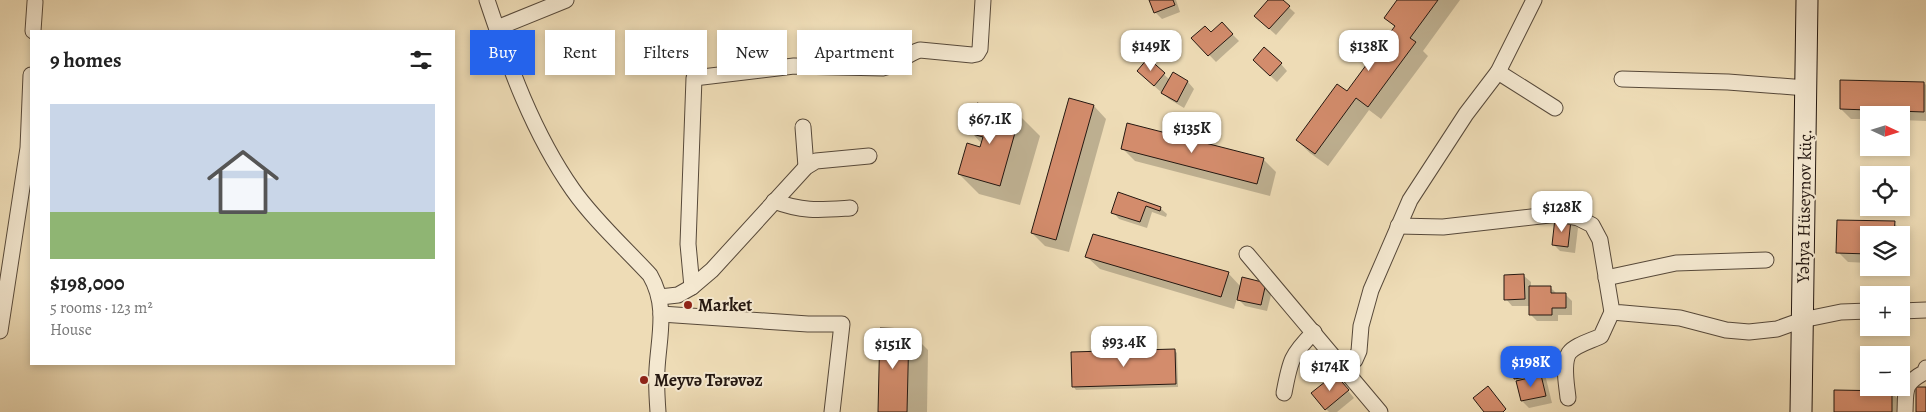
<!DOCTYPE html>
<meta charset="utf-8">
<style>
body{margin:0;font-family:Alegreya,serif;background:#f2f2f2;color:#222;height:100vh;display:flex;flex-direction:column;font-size:19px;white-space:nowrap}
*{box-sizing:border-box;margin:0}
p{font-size:16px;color:#767676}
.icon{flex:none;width:28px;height:28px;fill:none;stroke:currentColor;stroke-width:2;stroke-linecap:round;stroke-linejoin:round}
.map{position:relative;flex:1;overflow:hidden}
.side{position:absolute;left:30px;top:30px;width:425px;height:335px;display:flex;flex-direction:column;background:#fff;border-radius:0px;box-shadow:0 2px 8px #0003}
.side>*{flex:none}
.top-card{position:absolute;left:470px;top:30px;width:475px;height:45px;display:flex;gap:10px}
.needle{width:32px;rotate:94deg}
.controls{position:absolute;left:1860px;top:106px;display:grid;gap:10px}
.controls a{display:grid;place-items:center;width:50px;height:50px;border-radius:0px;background:#fff;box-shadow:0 2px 8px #0003;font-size:25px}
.price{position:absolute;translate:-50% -42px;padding:0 11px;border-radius:10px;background:#fff;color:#222;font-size:16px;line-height:32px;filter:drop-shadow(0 1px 2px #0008)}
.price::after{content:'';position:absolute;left:50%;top:30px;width:15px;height:11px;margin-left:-8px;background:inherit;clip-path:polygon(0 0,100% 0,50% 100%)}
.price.on{background:#2563eb;color:#fff}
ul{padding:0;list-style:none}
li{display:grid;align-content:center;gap:10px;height:265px;padding:0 20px}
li+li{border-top:1px solid #e0e0e0}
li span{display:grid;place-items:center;height:155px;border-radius:0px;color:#555}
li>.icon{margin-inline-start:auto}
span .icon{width:90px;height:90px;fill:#fffc;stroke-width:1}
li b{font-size:21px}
h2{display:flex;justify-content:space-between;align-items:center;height:60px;padding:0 20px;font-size:21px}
.pill{padding:0 18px;border-radius:0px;background:#fff;box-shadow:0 2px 8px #0003;font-size:18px;line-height:45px}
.pill.on{background:#2563eb;color:#fff}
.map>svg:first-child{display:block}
.shadow{fill:#0003}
.building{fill:#d38c6c;stroke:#251811}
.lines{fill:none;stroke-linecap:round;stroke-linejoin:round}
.street-casing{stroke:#57493a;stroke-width:17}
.secondary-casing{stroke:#251811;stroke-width:23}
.street{stroke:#f4e8d0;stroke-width:15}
.secondary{stroke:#f4e8d0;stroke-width:21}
.poi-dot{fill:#8f2418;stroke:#f4e8d0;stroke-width:2}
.labels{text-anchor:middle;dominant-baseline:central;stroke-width:4;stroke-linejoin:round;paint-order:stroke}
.street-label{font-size:18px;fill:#251811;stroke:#f4e8d0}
.poi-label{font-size:18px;font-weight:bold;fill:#251811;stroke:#f4e8d0;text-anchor:start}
</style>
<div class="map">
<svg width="1926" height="412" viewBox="0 0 1926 412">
<rect width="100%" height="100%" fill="#eedcb6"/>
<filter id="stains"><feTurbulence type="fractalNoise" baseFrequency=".004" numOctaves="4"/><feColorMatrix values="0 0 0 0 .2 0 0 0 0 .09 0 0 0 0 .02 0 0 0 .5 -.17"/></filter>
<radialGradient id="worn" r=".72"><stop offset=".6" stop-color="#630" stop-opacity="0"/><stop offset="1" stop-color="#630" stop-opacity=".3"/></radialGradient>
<g class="shadow">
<polygon points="1150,0 1176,0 1180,12 1162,19 1155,12"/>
<polygon points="1270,0 1281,0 1295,13 1276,35 1263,23"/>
<polygon points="1399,0 1460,0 1423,51 1428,56 1381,119 1369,110 1328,166 1310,153 1297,140 1347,93 1396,28 1386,18"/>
<polygon points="1222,24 1239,41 1216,62 1193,38 1211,34"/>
<polygon points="1148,60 1170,80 1173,74 1188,82 1194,89 1184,108 1169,99 1145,78"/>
<polygon points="1281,64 1287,71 1277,82 1261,67"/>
<polygon points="1924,83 1926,85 1926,121 1901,120 1901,115 1869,115 1869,119 1851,119 1841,109"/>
<polygon points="1094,106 1106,119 1069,252 1045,246 1032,233"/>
<polygon points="1020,116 1040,136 1020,205 979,194 959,174 981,148 982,144 971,132"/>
<polygon points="1122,148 1263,159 1276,172 1270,196 1135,161"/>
<polygon points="1119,194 1160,208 1167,214 1166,217 1152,212 1147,228 1119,219 1113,212"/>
<polygon points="1571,221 1578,228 1575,253 1560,251 1553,244"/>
<polygon points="1839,221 1894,223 1904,233 1903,264 1901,264 1901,235 1869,235 1869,263 1848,262 1838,252"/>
<polygon points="1087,257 1228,273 1241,287 1265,284 1272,291 1267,311 1245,306 1237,298 1234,309 1100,269"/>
<polygon points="1524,276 1531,282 1531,287 1550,287 1557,294 1565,294 1572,301 1572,315 1558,315 1558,321 1537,321 1531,315 1531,306 1512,306 1506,299"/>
<polygon points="908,330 928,350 927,412 880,412"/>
<polygon points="1174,350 1177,353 1178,387 1076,390 1073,386"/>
<polygon points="1535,355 1542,362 1552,403 1529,408 1522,401 1516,379"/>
<polygon points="1341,382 1354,398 1337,412 1329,412 1326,409"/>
<polygon points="1891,392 1901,402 1901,412 1835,412"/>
</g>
<g class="building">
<polygon points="1149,0 1173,0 1175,5 1154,13"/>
<polygon points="1268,0 1283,0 1290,6 1269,29 1254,16"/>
<polygon points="1397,0 1438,0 1410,38 1416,42 1368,107 1356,98 1315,154 1296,140 1337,84 1347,91 1395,26 1384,18"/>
<polygon points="1222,22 1233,34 1208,56 1191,38 1205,26 1211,32"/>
<polygon points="1264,47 1282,63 1270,76 1253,60"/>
<polygon points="1148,58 1165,73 1154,86 1137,71"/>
<polygon points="1173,72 1188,81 1177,102 1161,93"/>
<polygon points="1840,80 1924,82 1924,112 1840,109"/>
<polygon points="1069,98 1094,105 1056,240 1031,233"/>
<polygon points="977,103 1020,115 1000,186 958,174 967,143 980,147 983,137 969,133"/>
<polygon points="1127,123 1264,158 1257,184 1121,149"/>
<polygon points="1118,192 1161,207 1160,211 1146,206 1140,222 1111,213"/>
<polygon points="1555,218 1571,220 1568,247 1552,245"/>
<polygon points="1837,220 1895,221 1894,235 1869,235 1869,254 1836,253"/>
<polygon points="1093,234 1229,272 1221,297 1085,257"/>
<polygon points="1524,274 1525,299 1504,300 1504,275"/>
<polygon points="1242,277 1266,283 1261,305 1237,300"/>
<polygon points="1529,286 1551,286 1551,293 1566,293 1566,308 1552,308 1552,315 1529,315"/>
<polygon points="880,328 909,329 907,412 878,412"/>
<polygon points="1175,349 1176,384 1072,387 1071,352"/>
<polygon points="1536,354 1539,375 1514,379 1511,358"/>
<polygon points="1335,374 1349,390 1325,410 1311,393"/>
<polygon points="1541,375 1546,396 1521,401 1516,381"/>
<polygon points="1488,386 1506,409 1503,412 1484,412 1473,398"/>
<rect x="1916" y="387" width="10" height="25"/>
<polygon points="1834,390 1892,391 1892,412 1834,412"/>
</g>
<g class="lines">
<g class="street-casing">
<g id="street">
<path d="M487,0C509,66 533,133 573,190C594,220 625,248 650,275C668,306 659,335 657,369C656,383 657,398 658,412"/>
<polyline points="497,28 566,0"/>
<polyline points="33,31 35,2"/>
<polyline points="1498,72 1555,108"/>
<polyline points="1622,79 1728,82 1806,88"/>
<polyline points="803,127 806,167"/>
<path d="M774,201C803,212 820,210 850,208"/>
<polyline points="1398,226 1443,227 1558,214 1578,218 1592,225 1600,240 1612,312 1680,318 1726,330 1749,332 1777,329 1802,320 1841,312 1869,311"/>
<polyline points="1247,254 1380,412"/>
<polyline points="1606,278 1676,263 1766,260"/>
<path d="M692,287L688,244L694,78L794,66L883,68C897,65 906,54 920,50L972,55L977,54L980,49L983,0"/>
<polyline points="660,297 678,295 692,287 712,270 806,167 816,161 869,156"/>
<polyline points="1901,311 1926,310"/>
<polyline points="661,314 808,324 842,324 832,412"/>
<polyline points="0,331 28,148 31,75"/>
<polyline points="1344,369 1355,360 1359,351 1361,326 1371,290 1410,200 1466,114 1498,72 1534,0"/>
<path d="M1284,393C1290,361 1291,355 1314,332"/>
<path d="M1568,398C1567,386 1562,364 1569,353C1575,345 1591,341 1601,336L1612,312"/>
<path d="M1905,412C1906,389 1903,384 1925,372L1926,368"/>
</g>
</g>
<g class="secondary-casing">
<polyline id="secondary" points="1801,412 1807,0"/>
</g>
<use href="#street" class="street"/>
<use href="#secondary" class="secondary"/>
</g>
<g class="poi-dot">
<circle cx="688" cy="305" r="5"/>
<circle cx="644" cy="380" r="5"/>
</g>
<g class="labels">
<g class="street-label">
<text transform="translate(1804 206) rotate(-89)">Yəhya Hüseynov küç.</text>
</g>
<g class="poi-label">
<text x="698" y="305">Market</text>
<text x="654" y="380">Meyvə Tərəvəz</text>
</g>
</g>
<rect width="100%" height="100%" filter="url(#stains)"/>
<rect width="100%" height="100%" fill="url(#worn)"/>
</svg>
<div class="controls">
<a><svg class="needle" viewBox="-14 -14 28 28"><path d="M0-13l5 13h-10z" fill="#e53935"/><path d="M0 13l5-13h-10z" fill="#767676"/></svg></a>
<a><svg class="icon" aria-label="locate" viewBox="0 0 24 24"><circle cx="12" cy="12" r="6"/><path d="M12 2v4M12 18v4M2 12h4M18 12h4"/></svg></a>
<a><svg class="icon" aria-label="layers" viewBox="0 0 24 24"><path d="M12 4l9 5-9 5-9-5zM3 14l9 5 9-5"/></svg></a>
<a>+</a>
<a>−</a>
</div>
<b class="price" style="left:1151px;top:72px">$149K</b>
<b class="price" style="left:1369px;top:72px">$138K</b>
<b class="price" style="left:990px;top:145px">$67.1K</b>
<b class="price" style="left:1192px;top:154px">$135K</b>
<b class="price" style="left:1562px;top:233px">$128K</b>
<b class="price" style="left:1124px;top:368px">$93.4K</b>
<b class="price" style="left:893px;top:370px">$151K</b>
<b class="price on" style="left:1531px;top:388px">$198K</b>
<b class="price" style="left:1330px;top:392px">$174K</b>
<div class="top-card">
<a class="pill on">Buy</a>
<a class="pill">Rent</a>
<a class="pill">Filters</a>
<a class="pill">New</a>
<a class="pill">Apartment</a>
</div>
<section class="side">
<h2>9 homes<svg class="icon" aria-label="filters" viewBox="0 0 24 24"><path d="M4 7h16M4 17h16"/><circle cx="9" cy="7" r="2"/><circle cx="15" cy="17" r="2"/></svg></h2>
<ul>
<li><span style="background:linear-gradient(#c9d6e8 70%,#8fb573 0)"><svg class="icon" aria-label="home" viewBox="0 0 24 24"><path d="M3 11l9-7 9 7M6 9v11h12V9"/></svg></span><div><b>$198,000</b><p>5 rooms · 123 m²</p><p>House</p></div></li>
</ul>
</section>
</div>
